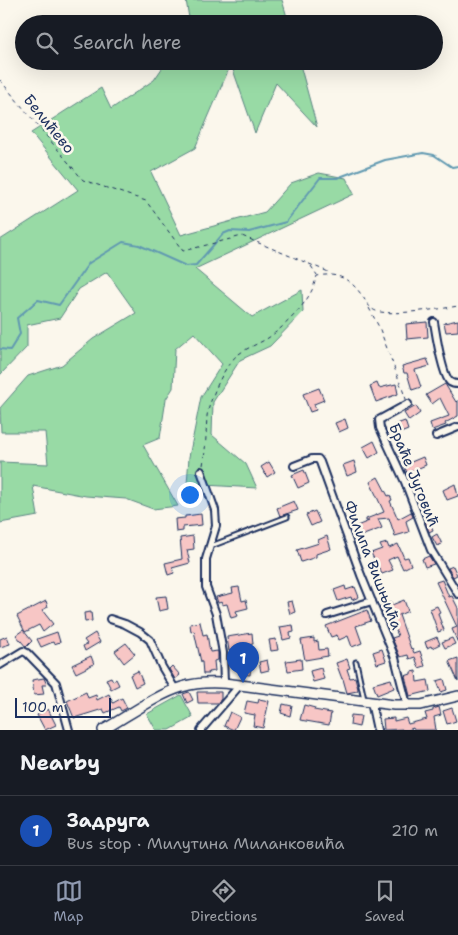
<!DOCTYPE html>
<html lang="en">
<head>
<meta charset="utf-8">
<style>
	:root { --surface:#171b24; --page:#20242c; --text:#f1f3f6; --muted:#9ea1a6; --line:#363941; --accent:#919bb2 }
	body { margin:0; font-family:"Shantell Sans",sans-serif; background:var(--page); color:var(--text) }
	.scale { position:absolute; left:15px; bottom:12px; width:96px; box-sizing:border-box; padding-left:5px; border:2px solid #1b2f5e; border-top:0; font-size:14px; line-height:18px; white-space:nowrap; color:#1b2f5e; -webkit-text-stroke:4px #fbf7ec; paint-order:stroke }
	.you { position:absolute; left:189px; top:494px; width:18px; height:18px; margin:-12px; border:4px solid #fff; border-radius:50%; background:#1a73e8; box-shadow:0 0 0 8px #1a73e833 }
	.badge { display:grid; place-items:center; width:32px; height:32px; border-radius:50%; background:var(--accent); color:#fff; font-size:16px; font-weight:700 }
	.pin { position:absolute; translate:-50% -41px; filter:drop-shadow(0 1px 2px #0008) }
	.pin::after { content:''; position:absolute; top:26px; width:18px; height:15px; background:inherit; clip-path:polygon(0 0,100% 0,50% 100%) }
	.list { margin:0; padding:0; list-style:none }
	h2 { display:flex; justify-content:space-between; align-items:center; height:65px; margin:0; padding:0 20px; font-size:21px }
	h2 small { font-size:16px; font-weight:400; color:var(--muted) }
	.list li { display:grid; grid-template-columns:32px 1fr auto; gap:15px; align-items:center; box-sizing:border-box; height:70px; padding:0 20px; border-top:1px solid var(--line) }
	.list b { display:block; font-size:19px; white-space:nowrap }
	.list p { margin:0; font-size:16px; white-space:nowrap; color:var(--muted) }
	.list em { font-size:16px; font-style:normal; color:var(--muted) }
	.icon { flex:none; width:28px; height:28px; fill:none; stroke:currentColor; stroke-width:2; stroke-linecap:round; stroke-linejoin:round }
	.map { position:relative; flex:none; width:458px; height:730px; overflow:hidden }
	.search { position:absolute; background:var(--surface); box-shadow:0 5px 20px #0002; left:15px; right:15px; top:15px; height:55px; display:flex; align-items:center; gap:12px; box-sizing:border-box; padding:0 18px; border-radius:28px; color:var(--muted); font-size:19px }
	.sheet { height:135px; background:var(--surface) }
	nav { display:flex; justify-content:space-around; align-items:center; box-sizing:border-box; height:70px; border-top:1px solid var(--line); background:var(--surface); font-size:14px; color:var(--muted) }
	nav a { display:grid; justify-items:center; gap:2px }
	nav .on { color:var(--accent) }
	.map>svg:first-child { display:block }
	.green { fill:#98daa5; stroke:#5a8482 }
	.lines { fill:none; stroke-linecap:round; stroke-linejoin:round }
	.stream { stroke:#6199b1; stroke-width:2 }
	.building { fill:#f7c6c5; stroke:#1b2f5e }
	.lane-casing { stroke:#1b2f5e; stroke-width:7 }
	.street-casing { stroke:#1b2f5e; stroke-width:10 }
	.secondary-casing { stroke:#1b2f5e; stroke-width:12 }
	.path { stroke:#1b2f5e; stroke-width:1; stroke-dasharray:4 4; stroke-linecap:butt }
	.lane { stroke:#fbf7ec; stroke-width:3 }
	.street { stroke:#fbf7ec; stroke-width:6 }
	.secondary { stroke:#fbf7ec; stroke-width:9 }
	.labels { text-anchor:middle; stroke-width:5; stroke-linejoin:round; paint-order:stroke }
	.street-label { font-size:15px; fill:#1b2f5e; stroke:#fbf7ec }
</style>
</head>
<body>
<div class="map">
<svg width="458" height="730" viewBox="0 0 458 730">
	<rect width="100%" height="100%" fill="#fbf7ec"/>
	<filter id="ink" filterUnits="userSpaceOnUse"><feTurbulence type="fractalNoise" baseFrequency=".02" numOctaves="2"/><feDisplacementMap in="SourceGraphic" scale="10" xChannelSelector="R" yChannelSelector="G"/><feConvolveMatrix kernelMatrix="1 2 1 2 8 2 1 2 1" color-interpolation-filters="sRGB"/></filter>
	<g filter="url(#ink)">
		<path class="green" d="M 186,0 L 282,0 L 289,24 L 190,24 Z
			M 167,61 L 299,61 L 317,127 L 276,83 L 255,133 L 231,64 L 195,148 L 151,172 L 181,235 L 265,212 L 291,183 L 319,173 L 346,178 L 354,194 L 195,269 L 252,317 L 302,290 L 303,312 L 270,346 L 240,360 L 213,402 L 212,435 L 246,464 L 257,488 L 187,484 L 189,457 L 201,397 L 222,364 L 194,333 L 175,349 L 173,388 L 166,399 L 160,438 L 143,445 L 178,506 L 153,509 L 126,499 L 86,496 L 33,486 L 38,516 L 0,523 L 0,462 L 48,464 L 45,432 L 1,432 L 0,408 L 28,376 L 62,365 L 93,339 L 136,313 L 107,272 L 79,289 L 60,318 L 27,325 L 27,347 L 0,375 L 0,240 L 78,190 L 31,133 L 101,88 L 111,109 L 154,80 Z
			M 181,695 L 193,717 L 170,730 L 156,730 L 147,714 Z"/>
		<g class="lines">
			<path class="stream" d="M 0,349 L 10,350 L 20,334 L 17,318 L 38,300 L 59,305 L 89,263 L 123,242 L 139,245 L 186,266 L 196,265 L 223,234 L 230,231 L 249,232 L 286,222 L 320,178 L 337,178 L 385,160 L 423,153 L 434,155 L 452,167 L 458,166"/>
		</g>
		<path class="building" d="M 458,320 L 458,331 L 446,332 L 444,323 Z
			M 427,322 L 428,337 L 407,339 L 406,324 Z
			M 427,359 L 430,366 L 415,370 L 421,387 L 412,390 L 407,373 L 404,373 L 402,366 Z
			M 377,383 L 379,388 L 396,384 L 398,394 L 376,402 L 370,386 Z
			M 445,384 L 456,402 L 458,400 L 458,416 L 445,423 L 446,425 L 432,430 L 430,423 L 449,416 L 440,398 L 432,404 L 426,395 Z
			M 319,388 L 324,400 L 314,404 L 316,410 L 310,412 L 303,394 Z
			M 416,406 L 420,413 L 409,421 L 404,413 Z
			M 345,419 L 348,428 L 339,432 L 335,423 Z
			M 405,421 L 408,430 L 398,434 L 394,425 Z
			M 374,441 L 379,452 L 369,458 L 363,447 Z
			M 423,457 L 426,465 L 407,473 L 404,465 Z
			M 354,461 L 357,472 L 347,476 L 343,465 Z
			M 269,462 L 275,472 L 267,477 L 261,467 Z
			M 304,470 L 309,483 L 298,488 L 292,475 Z
			M 378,477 L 388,496 L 390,495 L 392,500 L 390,501 L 398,519 L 411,512 L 413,517 L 406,521 L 409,532 L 395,536 L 389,518 L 378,519 L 382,528 L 356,538 L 352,528 L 369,521 L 366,521 L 366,519 L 384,512 L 370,482 Z
			M 455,484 L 458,496 L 447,500 L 443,490 Z
			M 294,501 L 298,510 L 280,516 L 277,508 Z
			M 315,511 L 320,522 L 311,526 L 306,515 Z
			M 201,514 L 202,525 L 183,527 L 183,531 L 176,532 L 175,519 L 185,518 L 185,516 Z
			M 431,519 L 433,524 L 431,525 L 433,530 L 429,532 L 425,522 Z
			M 437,534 L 442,544 L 437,546 L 432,537 Z
			M 193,536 L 194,549 L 187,550 L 190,563 L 172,568 L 174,573 L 168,575 L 165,563 L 182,559 L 180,538 Z
			M 327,536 L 331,549 L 316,554 L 316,557 L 301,562 L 297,550 L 319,543 L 318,540 Z
			M 387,543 L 389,548 L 398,544 L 404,558 L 408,557 L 411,565 L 403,569 L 397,556 L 388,560 L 393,570 L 382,574 L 371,553 L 382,549 L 380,545 Z
			M 429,556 L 434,564 L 425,567 L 422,559 Z
			M 453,566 L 457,575 L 453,577 L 448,568 Z
			M 442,580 L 449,597 L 452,596 L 458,608 L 458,643 L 452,629 L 457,627 L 436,582 Z
			M 345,586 L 346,590 L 355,587 L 359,597 L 352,600 L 351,597 L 338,601 L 334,590 Z
			M 239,587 L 242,601 L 246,600 L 248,608 L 236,611 L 238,616 L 231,618 L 227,604 L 222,605 L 222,602 L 218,603 L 216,597 L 233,593 L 232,588 Z
			M 166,596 L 168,609 L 159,611 L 156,597 Z
			M 404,600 L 408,611 L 399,615 L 411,649 L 412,648 L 414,653 L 420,651 L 425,666 L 419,668 L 415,657 L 409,659 L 408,655 L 400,657 L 392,638 L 398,636 L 390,615 L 385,618 L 380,606 L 391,602 L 392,605 Z
			M 46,601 L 48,607 L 42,610 L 53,624 L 43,632 L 39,625 L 25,632 L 17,616 Z
			M 292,601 L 295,612 L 290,614 L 287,602 Z
			M 437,606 L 440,612 L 438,613 L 439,617 L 444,630 L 438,632 L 430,609 Z
			M 367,610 L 371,621 L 356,626 L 362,643 L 352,647 L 348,636 L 339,640 L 337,635 L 331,637 L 326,626 Z
			M 91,612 L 92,621 L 85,622 L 84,613 Z
			M 200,622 L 203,635 L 207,634 L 210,652 L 218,651 L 218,660 L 214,661 L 215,671 L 208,672 L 209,674 L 203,674 L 202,662 L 201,662 L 194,631 L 191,632 L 190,624 Z
			M 293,625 L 294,632 L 290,633 L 291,638 L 283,640 L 280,627 Z
			M 23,630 L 32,641 L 26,647 L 16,635 Z
			M 57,632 L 60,642 L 54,644 L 53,642 L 41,647 L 37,639 Z
			M 95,633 L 100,642 L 85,651 L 83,646 L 87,644 L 84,640 Z
			M 252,633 L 253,644 L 237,648 L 237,650 L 229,651 L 227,637 Z
			M 7,636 L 10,644 L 0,647 L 0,639 Z
			M 437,637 L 440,644 L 432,648 L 431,646 L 427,648 L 425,642 Z
			M 314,638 L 314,642 L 318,641 L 319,650 L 327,649 L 328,656 L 305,660 L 301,640 Z
			M 452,638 L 455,644 L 445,648 L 442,642 Z
			M 276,639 L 278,650 L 271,651 L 269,640 Z
			M 126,643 L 135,654 L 124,663 L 115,651 Z
			M 382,649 L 386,661 L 377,664 L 373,652 Z
			M 91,656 L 94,664 L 76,673 L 72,665 Z
			M 458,658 L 458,681 L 449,661 Z
			M 301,659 L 302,669 L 288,671 L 286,661 Z
			M 347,659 L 350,668 L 347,669 L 350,678 L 355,677 L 358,689 L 357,691 L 347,693 L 343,679 L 342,679 L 336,663 Z
			M 267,660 L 269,670 L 261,672 L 259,662 Z
			M 241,663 L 251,664 L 250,675 L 239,674 Z
			M 172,666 L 180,675 L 175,679 L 169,669 Z
			M 321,668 L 324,679 L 313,682 L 310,671 Z
			M 138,671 L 143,683 L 135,687 L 130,675 Z
			M 416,671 L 417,682 L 428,680 L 430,691 L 410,696 L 405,676 L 411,674 L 411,672 Z
			M 111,677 L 113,681 L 116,679 L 119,685 L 111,689 L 106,679 Z
			M 44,678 L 47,685 L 42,685 L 44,694 L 34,695 L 32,680 Z
			M 391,679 L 394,688 L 377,695 L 373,684 Z
			M 444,679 L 447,690 L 441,692 L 437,681 Z
			M 86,692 L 88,698 L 96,695 L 97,700 L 109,694 L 113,703 L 122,698 L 127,708 L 121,711 L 119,707 L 105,713 L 103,709 L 74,718 L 67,701 Z
			M 189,692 L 193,700 L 187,703 L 183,694 Z
			M 197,692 L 221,692 L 221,699 L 218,703 L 198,703 Z
			M 259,699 L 269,701 L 263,728 L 253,726 L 255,715 L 244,713 L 247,701 L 258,703 Z
			M 283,704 L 292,706 L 290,716 L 281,713 Z
			M 304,705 L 315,708 L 314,710 L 331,713 L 329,725 L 300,720 Z
			M 439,707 L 441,715 L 434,717 L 436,730 L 414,730 L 413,728 L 408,730 L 402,730 L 402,729 L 384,730 L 383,719 L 394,718 L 394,721 L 406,718 L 408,724 L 427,719 L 425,713 L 433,711 L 433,709 Z
			M 452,708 L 456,721 L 447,724 L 443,711 Z
			M 48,709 L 56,725 L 45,730 L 37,715 Z
			M 230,712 L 240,717 L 234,730 L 224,726 Z
			M 351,715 L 361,716 L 359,727 L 350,725 Z"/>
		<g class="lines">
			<g class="lane-casing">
				<path id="lane" d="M 211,546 L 287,517
					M 356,662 L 364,699"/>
			</g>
			<g class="street-casing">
				<path id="street" d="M 434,322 C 436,334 442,375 450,382 C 453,384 455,384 458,384
					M 408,404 L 379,420 L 380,428 L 405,482 L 431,550 L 458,594
					M 436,436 L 458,427
					M 294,466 L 312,459 L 318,459 L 320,462 L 361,575 L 395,658 L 407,705
					M 201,471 L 215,510 L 216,526 L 206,559 L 206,587 L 216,614 L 223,653 L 224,683
					M 327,615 L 372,601
					M 110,619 L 125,624 L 140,632 L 150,640 L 162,667 L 175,689
					M 0,665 L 23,651 L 27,653 L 56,683 L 69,730
					M 371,702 L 377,730
					M 201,730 L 240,685"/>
			</g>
			<g class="secondary-casing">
				<path id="secondary" d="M 103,730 C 126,717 158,694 182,687 C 201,681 221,682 240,685 L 394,705 L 421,705 L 458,696"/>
			</g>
			<path class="path" d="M 0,80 L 83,180 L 146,201 L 183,251 L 242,236 L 331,273
				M 311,266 L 317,275
				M 369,308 L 379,327 L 406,399
				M 203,465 C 206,449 206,432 207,416 C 209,402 221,374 230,363 C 239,350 255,346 268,338 C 283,328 304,307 312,290 C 314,286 315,281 317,276 C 338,272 351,279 363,297 C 367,303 370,309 376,311 C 391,316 441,309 458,306"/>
			<use href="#lane" class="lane"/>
			<use href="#street" class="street"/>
			<use href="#secondary" class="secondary"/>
		</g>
	</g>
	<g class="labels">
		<g class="street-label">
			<text transform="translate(49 124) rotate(51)" y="5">Белићево</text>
			<text transform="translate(414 475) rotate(68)" y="5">Браће Југовић</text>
			<text transform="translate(373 565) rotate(69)" y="5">Филипа Вишњића</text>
		</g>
	</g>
</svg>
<div class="scale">100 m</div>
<div class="you"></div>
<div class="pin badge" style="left:243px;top:683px;background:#1a4fb4">1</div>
<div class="search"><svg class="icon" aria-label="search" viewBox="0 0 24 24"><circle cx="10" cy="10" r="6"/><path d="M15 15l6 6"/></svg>Search here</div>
</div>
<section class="sheet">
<h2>Nearby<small></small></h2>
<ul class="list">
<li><span class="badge" style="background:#1a4fb4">1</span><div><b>Задруга</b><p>Bus stop · Милутина Миланковића</p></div><em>210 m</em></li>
</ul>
</section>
<nav>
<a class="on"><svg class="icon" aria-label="map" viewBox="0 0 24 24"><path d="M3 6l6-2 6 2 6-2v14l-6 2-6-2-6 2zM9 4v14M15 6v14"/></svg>Map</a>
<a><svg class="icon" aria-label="directions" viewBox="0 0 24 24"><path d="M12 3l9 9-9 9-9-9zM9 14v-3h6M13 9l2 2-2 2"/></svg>Directions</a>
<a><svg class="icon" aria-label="saved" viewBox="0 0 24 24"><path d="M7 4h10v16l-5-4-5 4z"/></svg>Saved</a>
</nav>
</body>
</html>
